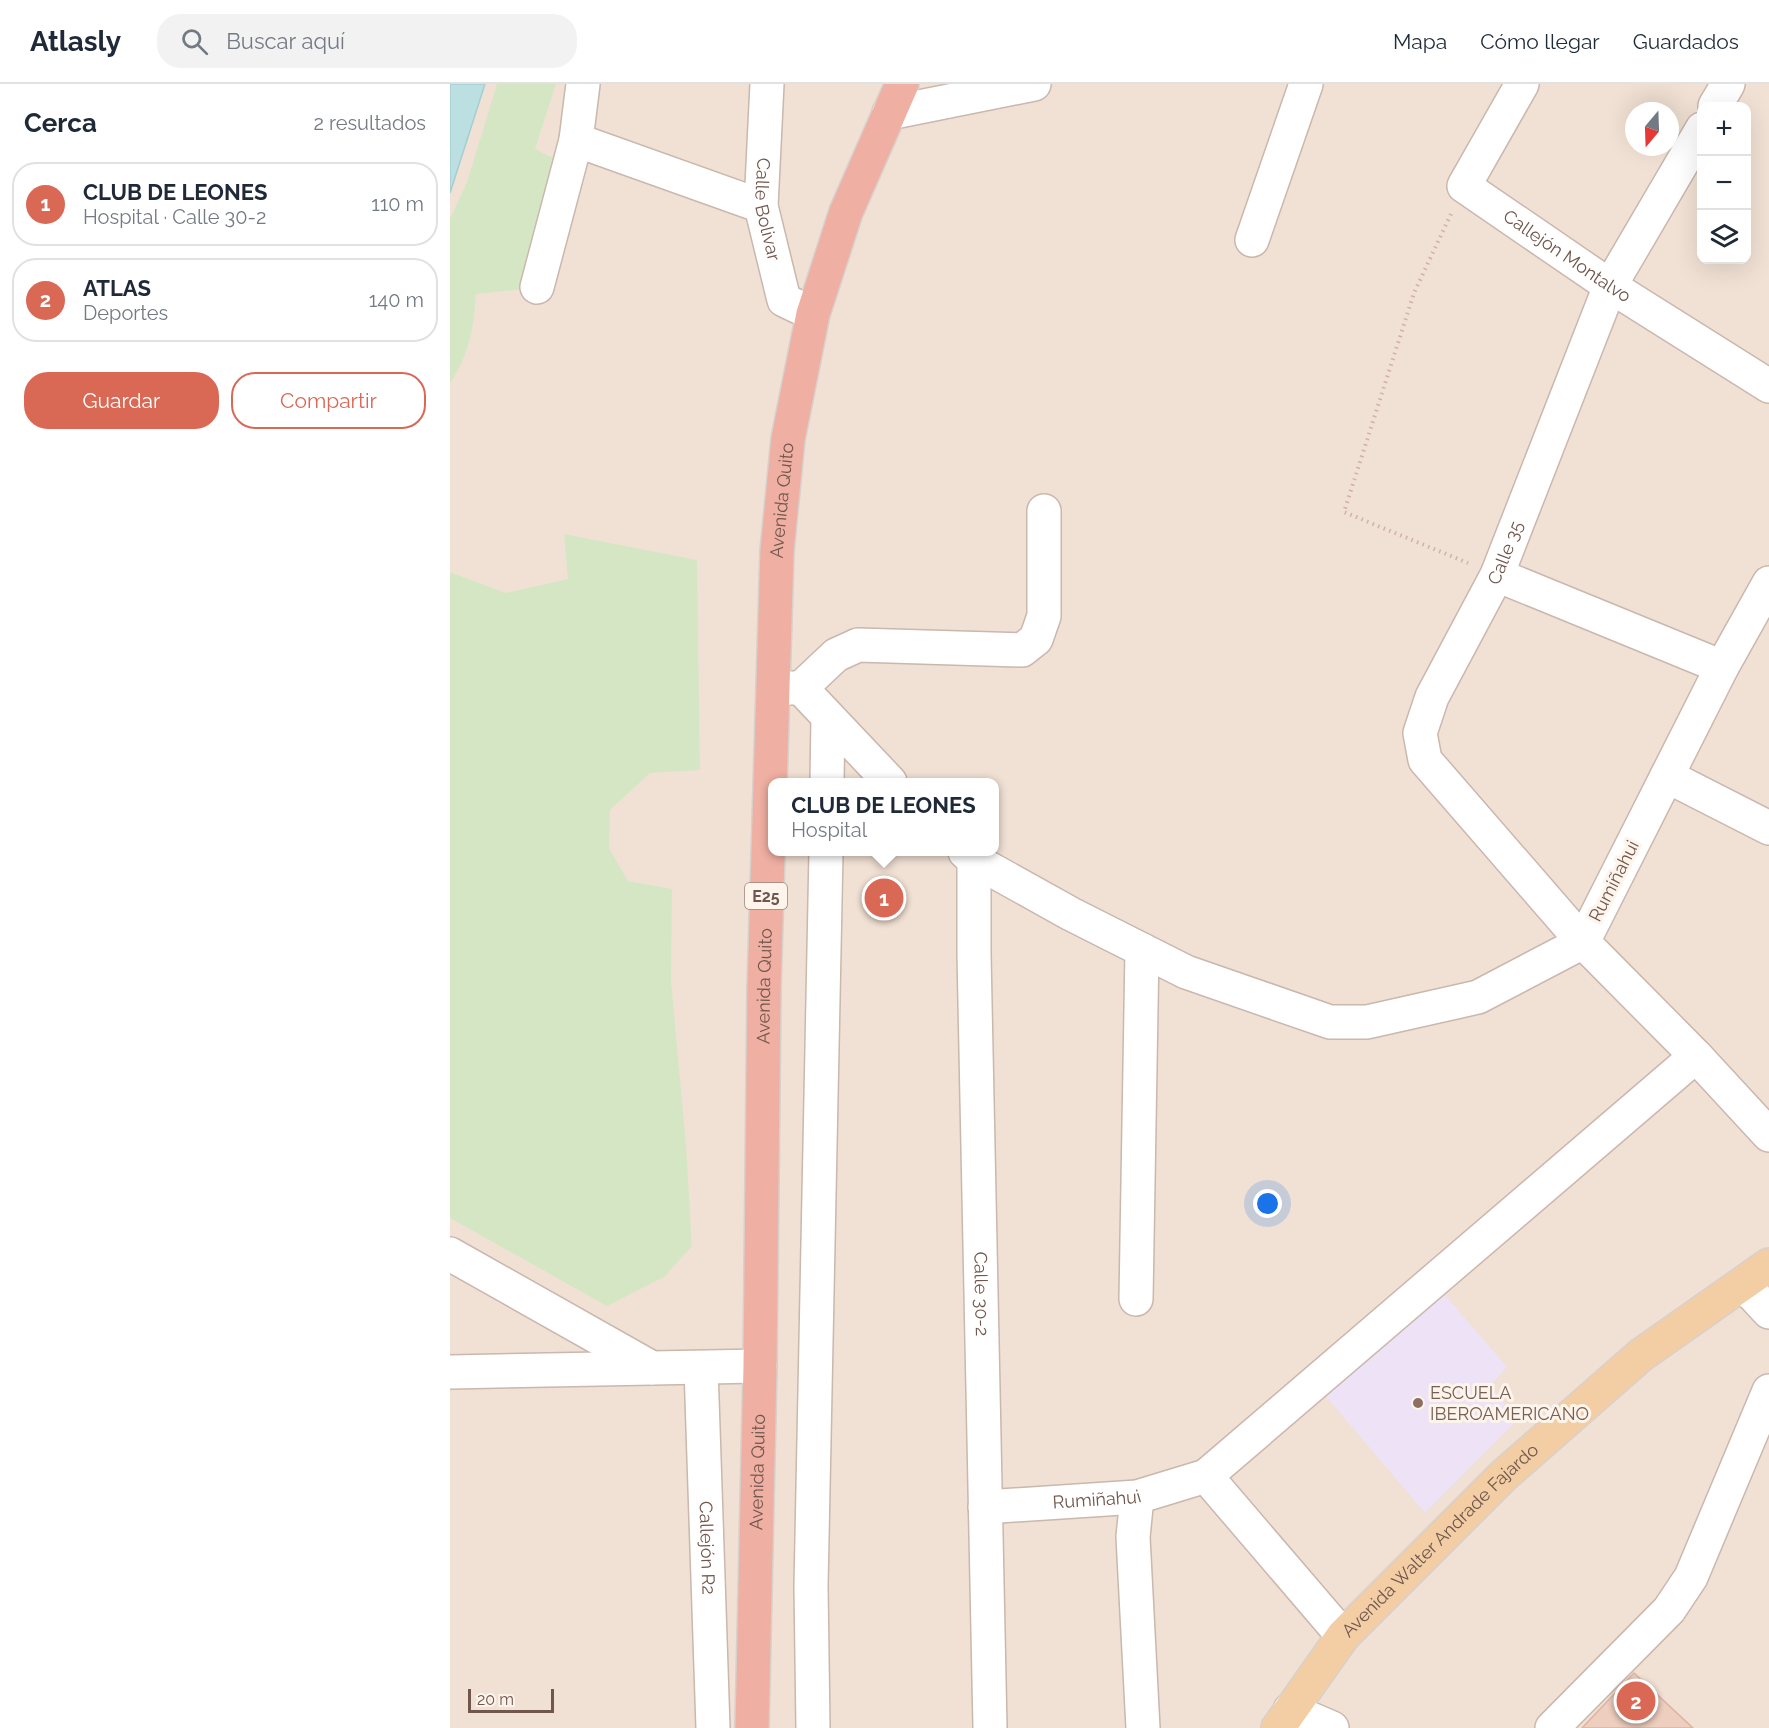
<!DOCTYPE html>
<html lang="es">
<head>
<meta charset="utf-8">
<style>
	:root { --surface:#fff; --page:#f2f2f3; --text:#1f2937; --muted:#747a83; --line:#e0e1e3; --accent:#d96855 }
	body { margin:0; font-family:Raleway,sans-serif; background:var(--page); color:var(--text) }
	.controls { position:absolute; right:18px; top:18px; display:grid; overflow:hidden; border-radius:12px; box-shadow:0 6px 24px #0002 }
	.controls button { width:54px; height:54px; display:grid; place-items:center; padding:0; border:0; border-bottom:2px solid var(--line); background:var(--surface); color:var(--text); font:30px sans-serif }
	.compass { position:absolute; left:1175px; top:18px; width:54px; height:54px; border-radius:50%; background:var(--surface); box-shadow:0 6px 24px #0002; rotate:199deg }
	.scale { position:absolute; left:18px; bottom:15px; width:86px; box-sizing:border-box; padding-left:6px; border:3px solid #70564d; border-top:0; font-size:16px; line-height:21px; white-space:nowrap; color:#70564d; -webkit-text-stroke:4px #fdf4eb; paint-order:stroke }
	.you { position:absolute; left:818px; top:1120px; width:21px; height:21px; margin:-15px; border:4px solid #fff; border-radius:50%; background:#1a73e8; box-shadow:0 0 0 9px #1a73e833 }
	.badge { display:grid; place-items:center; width:39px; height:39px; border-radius:50%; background:var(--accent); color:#fff; font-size:20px; font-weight:700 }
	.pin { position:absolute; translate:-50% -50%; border:3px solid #fff; box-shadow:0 2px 6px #0006 }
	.popup { position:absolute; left:318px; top:694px; width:231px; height:78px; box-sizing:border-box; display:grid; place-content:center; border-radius:12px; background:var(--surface); filter:drop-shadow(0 2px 4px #0005); font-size:20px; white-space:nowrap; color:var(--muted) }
	.popup b { font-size:22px; color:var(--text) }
	.popup::after { content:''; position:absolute; left:50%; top:100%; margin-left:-12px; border:12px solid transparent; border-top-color:var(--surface) }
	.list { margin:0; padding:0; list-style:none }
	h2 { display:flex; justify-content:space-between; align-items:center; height:78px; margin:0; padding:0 24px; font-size:26px }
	h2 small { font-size:20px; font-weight:400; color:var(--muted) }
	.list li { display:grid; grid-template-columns:39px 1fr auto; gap:18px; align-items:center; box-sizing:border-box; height:84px; margin:0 12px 12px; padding:0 12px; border:2px solid var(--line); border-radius:24px }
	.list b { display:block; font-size:22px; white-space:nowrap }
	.list p { margin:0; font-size:20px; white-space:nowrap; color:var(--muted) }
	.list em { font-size:20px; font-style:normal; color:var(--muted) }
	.actions { display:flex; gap:12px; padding:18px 24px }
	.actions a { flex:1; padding:14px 0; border:2px solid var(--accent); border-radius:24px; text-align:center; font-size:21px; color:var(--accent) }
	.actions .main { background:var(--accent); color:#fff }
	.icon { flex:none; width:33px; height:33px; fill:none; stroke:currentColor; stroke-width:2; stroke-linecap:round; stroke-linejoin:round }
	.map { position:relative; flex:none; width:1319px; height:1644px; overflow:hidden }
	header { display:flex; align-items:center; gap:36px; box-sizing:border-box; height:84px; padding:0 30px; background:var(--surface); border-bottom:2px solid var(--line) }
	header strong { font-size:28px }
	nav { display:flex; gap:33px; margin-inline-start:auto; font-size:21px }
	.search { width:420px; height:54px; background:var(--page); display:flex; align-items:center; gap:15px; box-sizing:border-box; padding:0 21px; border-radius:24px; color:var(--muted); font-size:22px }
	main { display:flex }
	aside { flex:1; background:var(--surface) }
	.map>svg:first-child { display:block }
	.residential { fill:#f1e1d4; fill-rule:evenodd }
	.education { fill:#ede2f6 }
	.green { fill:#d5e6c5 }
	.water { fill:#bcdfe2; stroke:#a3cfd2; stroke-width:1.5 }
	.building { fill:#edcebf; stroke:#deb3a1; stroke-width:1.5 }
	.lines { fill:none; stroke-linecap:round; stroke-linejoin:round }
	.minor-casing { stroke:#cab7ad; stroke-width:36 }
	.major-casing { stroke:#d7d0cd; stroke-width:36 }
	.highway-casing { stroke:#d7d0cd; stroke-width:36 }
	.path { stroke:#d1b1a3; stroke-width:4; stroke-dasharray:1.5 4.5; stroke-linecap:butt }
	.minor { stroke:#fff; stroke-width:33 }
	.major { stroke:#f3cea4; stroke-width:33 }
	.highway { stroke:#efafa2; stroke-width:33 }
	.education-dot { fill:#8d6e63; stroke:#fdf4eb; stroke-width:2 }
	.labels { text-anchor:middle; stroke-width:6; stroke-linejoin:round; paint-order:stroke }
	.shield { fill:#fdf4eb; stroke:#9a857c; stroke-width:1.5 }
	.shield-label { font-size:16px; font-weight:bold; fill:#70564d }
	.street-label { font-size:18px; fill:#70564d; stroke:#fdf4eb }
	.education-label { font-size:18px; fill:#785e54; stroke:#fdf4eb; text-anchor:start }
</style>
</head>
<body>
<header>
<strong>Atlasly</strong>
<div class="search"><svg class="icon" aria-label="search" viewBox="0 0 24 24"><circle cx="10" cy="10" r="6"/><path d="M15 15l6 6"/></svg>Buscar aquí</div>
<nav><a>Mapa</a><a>Cómo llegar</a><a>Guardados</a></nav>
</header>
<main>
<aside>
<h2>Cerca<small>2 resultados</small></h2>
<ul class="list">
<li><span class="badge">1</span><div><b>CLUB DE LEONES</b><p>Hospital · Calle 30-2</p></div><em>110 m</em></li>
<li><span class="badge">2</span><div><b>ATLAS</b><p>Deportes</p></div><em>140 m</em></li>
</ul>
<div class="actions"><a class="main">Guardar</a><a>Compartir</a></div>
</aside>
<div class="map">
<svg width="1319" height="1644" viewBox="0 0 1319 1644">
	<rect width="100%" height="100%" fill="#faf0e5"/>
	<path class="residential" d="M 0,0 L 1319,0 L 1319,1644 L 0,1644 ZM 1252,22 L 1296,22 L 1296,176 L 1252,176 ZM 1184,27 L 1220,27 L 1220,63 L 1184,63 ZM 323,698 L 545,698 L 545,768 L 323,768 Z"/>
	<path class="education" d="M 988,1203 L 1057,1283 L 1040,1302 L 1067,1336 L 975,1429 L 868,1303 Z"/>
	<path class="green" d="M 47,0 L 106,0 L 85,65 L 117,81 L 74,205 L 26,210 C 24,243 19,272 0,299 L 0,135 L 17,98 Z
		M 114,450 L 247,476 L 250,686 L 200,689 L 160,726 L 159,764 L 178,797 L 222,805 L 221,897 L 236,1061 L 242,1162 L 214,1193 L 157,1222 L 0,1134 L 0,488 L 56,509 L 118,495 Z"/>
	<path class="water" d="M 0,0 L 35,0 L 0,109 Z"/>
	<path class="building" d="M 1184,1589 L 1243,1644 L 1132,1644 Z"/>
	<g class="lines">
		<g class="minor-casing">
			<g id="minor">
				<path id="s1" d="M 317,0 L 311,122 L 334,216 L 363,230"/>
				<path id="s2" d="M 1072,0 L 1014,102 L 1160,202 L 1319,302"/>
				<path d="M 1265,22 L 1278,0"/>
				<path d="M 439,29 L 584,0"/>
				<path d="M 126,56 L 133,0"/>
				<path d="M 802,156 L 856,0"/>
				<path d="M 87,203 L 126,56 L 311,122"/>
				<path d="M 1047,491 L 1272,583"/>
				<path d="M 1319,499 L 1272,583 L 1133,858 L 1246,972 L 1319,1051"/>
				<path d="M 330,604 L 351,604 L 440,698"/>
				<path d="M 351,604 L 386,571 L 408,561 L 572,566 L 586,555 L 594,532 L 594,427"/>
				<path d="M 1217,692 L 1319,744"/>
				<path d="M 377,698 L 378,633"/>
				<path id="s3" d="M 515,768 L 524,776 L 621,830 L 736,888 L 880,938 L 917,938 L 1028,913 L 1133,858 L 975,676 L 970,649 L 982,613 L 1047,491 L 1160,202 L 1252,45"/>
				<path id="s4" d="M 524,776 L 524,870 L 540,1644"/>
				<path d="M 0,1170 L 202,1284 L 310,1282"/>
				<path d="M 1293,1200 L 1319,1228"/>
				<path d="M 686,1215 L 692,866"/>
				<path id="s5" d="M 251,1284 L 263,1644"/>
				<path d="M 0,1288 L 202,1284"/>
				<path d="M 687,1413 L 683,1453 L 693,1644"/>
				<path id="s6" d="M 535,1423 L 687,1413 L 756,1392"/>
				<path d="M 893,1552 L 756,1392 L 1246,972"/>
				<path d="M 840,1626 L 882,1644"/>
				<path d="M 363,1644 L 361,1502 L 376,768"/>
				<path d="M 1102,1644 L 1219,1526 L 1241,1493 L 1319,1307"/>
			</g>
		</g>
		<g class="major-casing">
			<g id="major">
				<path id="s7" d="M 828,1644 L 893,1552 L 1053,1392 L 1191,1271 L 1319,1181"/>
			</g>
		</g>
		<g class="highway-casing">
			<g id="highway">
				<path id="s8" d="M 302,1644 L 310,1282 L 314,905 L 327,467 L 338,355 L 363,230 L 396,128 L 452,0"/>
			</g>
		</g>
		<path class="path" d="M 1001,130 L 964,209 L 894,428 L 1018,479"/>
		<use href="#minor" class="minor"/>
		<use href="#major" class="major"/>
		<use href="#highway" class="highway"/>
	</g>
	<circle class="education-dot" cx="968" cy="1319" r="6"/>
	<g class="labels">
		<rect class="shield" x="295" y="799" width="42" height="26" rx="4.5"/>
		<g class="shield-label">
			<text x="316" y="818">E25</text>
		</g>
		<g class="street-label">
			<text dy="6" stroke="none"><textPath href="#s1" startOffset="126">Calle Bolivar</textPath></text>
			<text dy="6" stroke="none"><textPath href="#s2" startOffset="242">Callejón Montalvo</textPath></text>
			<text dy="6" stroke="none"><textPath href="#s8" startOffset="1228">Avenida Quito</textPath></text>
			<text dy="6" stroke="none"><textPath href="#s3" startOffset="1142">Calle 35</textPath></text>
			<text transform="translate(1164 797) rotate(-63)" y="6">Rumiñahui</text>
			<text dy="6" stroke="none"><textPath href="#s8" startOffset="742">Avenida Quito</textPath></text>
			<text dy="6" stroke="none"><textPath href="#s4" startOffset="434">Calle 30-2</textPath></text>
			<text dy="6" stroke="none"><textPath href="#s8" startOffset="256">Avenida Quito</textPath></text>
			<text dy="6" stroke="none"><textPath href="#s6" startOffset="112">Rumiñahui</textPath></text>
			<text dy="6" stroke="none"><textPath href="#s7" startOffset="249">Avenida Walter Andrade Fajardo</textPath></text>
			<text dy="6" stroke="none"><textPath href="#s5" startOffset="180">Callejón R2</textPath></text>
		</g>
		<g class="education-label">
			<text x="980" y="1315">ESCUELA<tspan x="980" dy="21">IBEROAMERICANO</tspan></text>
		</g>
	</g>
</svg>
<div class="controls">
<button>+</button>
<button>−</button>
<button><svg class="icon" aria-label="layers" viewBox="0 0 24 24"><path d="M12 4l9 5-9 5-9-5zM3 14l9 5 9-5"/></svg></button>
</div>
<svg class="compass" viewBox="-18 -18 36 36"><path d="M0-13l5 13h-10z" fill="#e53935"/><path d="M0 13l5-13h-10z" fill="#747a83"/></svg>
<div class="scale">20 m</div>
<div class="you"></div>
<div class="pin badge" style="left:434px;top:814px">1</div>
<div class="popup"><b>CLUB DE LEONES</b>Hospital</div>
<div class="pin badge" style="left:1186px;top:1617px">2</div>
</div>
</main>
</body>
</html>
